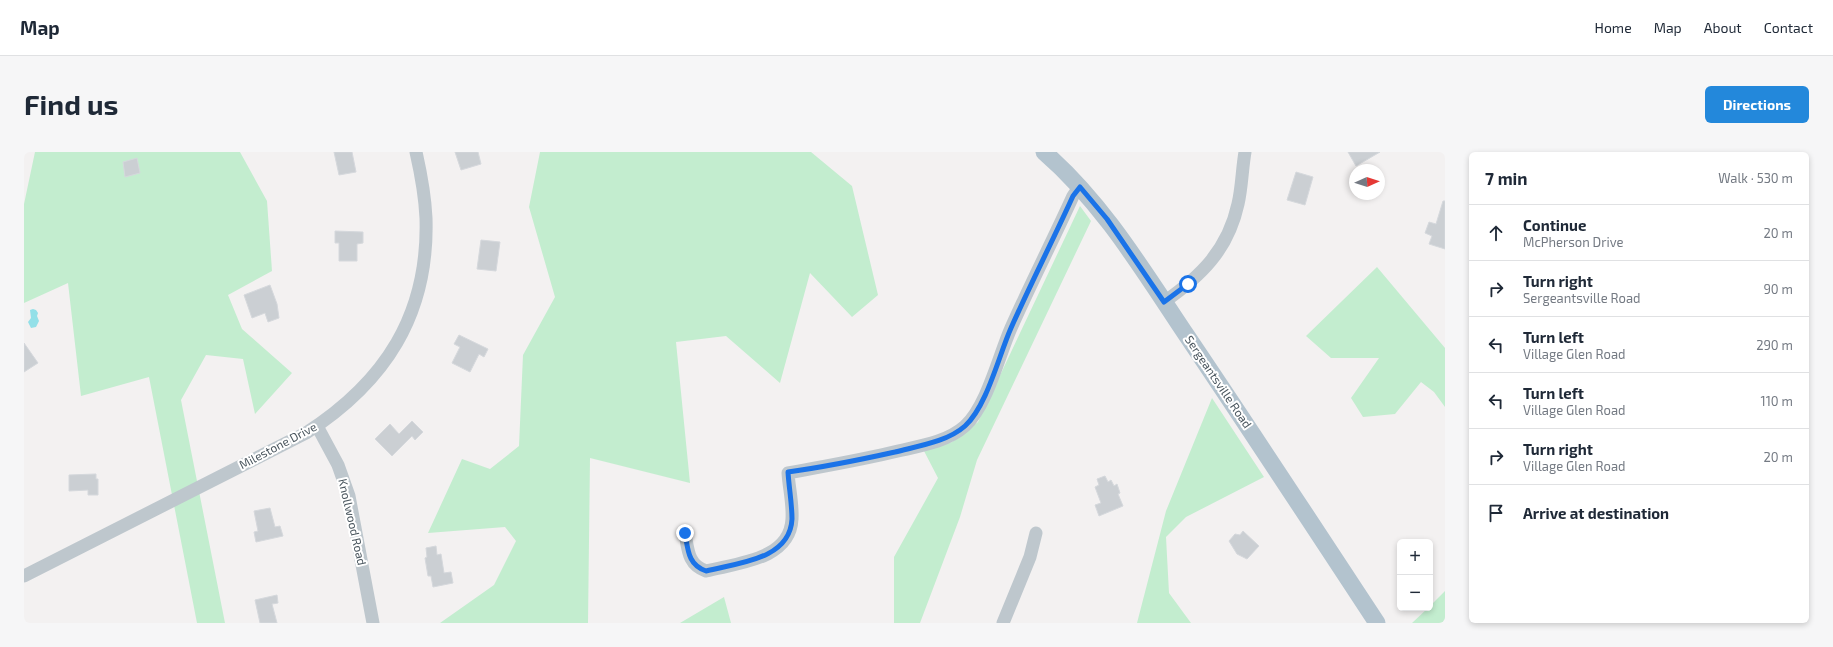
<!DOCTYPE html>
<html lang="en">
<head>
<meta charset="utf-8">
<style>
	:root { --surface:#fff; --page:#f6f6f7; --text:#1f2937; --muted:#747a83; --line:#e0e1e3; --accent:#2388db }
	body { margin:0; font-family:"Exo 2",sans-serif; background:var(--page); color:var(--text) }
	.controls { position:absolute; right:12px; bottom:12px; display:grid; overflow:hidden; border-radius:6px; box-shadow:0 2px 6px #0003 }
	.controls button { width:36px; height:36px; display:grid; place-items:center; padding:0; border:0; border-bottom:1px solid var(--line); background:var(--surface); color:var(--text); font:20px sans-serif }
	.compass { position:absolute; left:1325px; top:12px; width:36px; height:36px; border-radius:50%; background:var(--surface); box-shadow:0 2px 6px #0003; rotate:87deg }
	.stop { position:absolute; width:12px; height:12px; margin:-9px; border:3px solid #1a73e8; border-radius:50%; background:#fff }
	.stop.end { background:#1a73e8; border-color:#fff; box-shadow:0 1px 4px #0008 }
	.list { margin:0; padding:0; list-style:none }
	h2 { display:flex; justify-content:space-between; align-items:center; height:52px; margin:0; padding:0 16px; font-size:17px }
	h2 small { font-size:13px; font-weight:400; color:var(--muted) }
	.list li { display:grid; grid-template-columns:26px 1fr auto; gap:12px; align-items:center; box-sizing:border-box; height:56px; padding:0 16px; border-top:1px solid var(--line) }
	.list b { display:block; font-size:15px; white-space:nowrap }
	.list p { margin:0; font-size:13px; white-space:nowrap; color:var(--muted) }
	.list em { font-size:13px; font-style:normal; color:var(--muted) }
	.icon { flex:none; width:22px; height:22px; fill:none; stroke:currentColor; stroke-width:2; stroke-linecap:round; stroke-linejoin:round }
	.map { position:relative; flex:none; width:1421px; height:471px; overflow:hidden; border-radius:6px }
	header { display:flex; align-items:center; gap:24px; box-sizing:border-box; height:56px; padding:0 20px; background:var(--surface); border-bottom:1px solid var(--line) }
	header strong { font-size:19px }
	nav { display:flex; gap:22px; margin-inline-start:auto; font-size:14px }
	.intro { display:flex; align-items:center; justify-content:space-between; box-sizing:border-box; height:96px; padding:0 24px }
	h1 { margin:0; font-size:28px }
	.button { padding:10px 18px; border-radius:6px; background:var(--accent); color:#fff; font-size:14px; font-weight:700 }
	main { display:flex; gap:24px; padding:0 24px }
	aside { flex:1; background:var(--surface); border-radius:6px; box-shadow:0 2px 6px #0003 }
	.map>svg:first-child { display:block }
	.green { fill:#c3edcf }
	.water { fill:#93e0e8 }
	.building { fill:#cbcfd3; stroke:#d5d8dc }
	.lines { fill:none; stroke-linecap:round; stroke-linejoin:round }
	.minor { stroke:#bec7cd; stroke-width:13 }
	.major { stroke:#b3c3ce; stroke-width:17 }
	.route { stroke:#1a73e8; stroke-width:5 }
	.labels { text-anchor:middle; stroke-width:4; stroke-linejoin:round; paint-order:stroke }
	.street-label { font-size:12px; fill:#4a565e; stroke:#fff }
</style>
</head>
<body>
<header>
<strong>Map</strong>
<nav><a>Home</a><a>Map</a><a>About</a><a>Contact</a></nav>
</header>
<div class="intro"><h1>Find us</h1><a class="button">Directions</a></div>
<main>
<div class="map">
<svg width="1421" height="471" viewBox="0 0 1421 471">
	<rect width="100%" height="100%" fill="#f3f1f1"/>
	<path class="green" d="M 11,0 L 216,0 L 243,49 L 248,119 L 204,143 L 218,177 L 268,221 L 231,262 L 219,207 L 182,203 L 157,248 L 201,471 L 173,471 L 125,225 L 57,244 L 44,131 L 0,151 L 0,52 Z
		M 516,0 L 787,0 L 828,34 L 854,143 L 828,165 L 786,121 L 756,231 L 702,184 L 652,190 L 666,331 L 566,306 L 564,471 L 416,471 L 470,433 L 492,389 L 481,375 L 404,381 L 438,307 L 466,317 L 495,294 L 499,203 L 531,145 L 505,55 Z
		M 1056,54 L 1067,69 L 953,308 L 936,365 L 896,471 L 870,471 L 870,405 L 914,326 L 900,299 L 928,290 L 954,270 Z
		M 1353,115 L 1421,196 L 1421,255 L 1410,240 L 1397,230 L 1371,262 L 1339,265 L 1327,246 L 1355,206 L 1307,206 L 1282,184 Z
		M 1188,246 L 1240,325 L 1162,365 L 1142,385 L 1145,441 L 1167,471 L 1113,471 L 1142,359 Z
		M 1421,439 L 1421,471 L 1388,471 L 1404,456 L 1406,456 L 1406,454 Z
		M 700,445 L 707,471 L 656,471 Z"/>
	<path class="water" d="M 9,157 L 12,158 L 14,161 L 13,164 L 15,169 L 12,175 L 7,176 L 4,170 L 7,166 L 6,158 Z"/>
	<path class="building" d="M 310,0 L 328,0 L 332,20 L 315,23 Z
		M 431,0 L 454,0 L 457,12 L 437,18 Z
		M 1324,0 L 1356,0 L 1332,14 Z
		M 113,6 L 116,21 L 101,25 L 99,10 Z
		M 1272,20 L 1289,25 L 1281,53 L 1263,48 Z
		M 1419,49 L 1421,49 L 1421,97 L 1405,92 L 1408,84 L 1401,81 L 1405,70 L 1412,72 Z
		M 311,79 L 339,80 L 339,91 L 333,92 L 333,109 L 315,109 L 315,91 L 311,91 Z
		M 457,88 L 476,90 L 472,119 L 453,117 Z
		M 246,133 L 253,152 L 255,166 L 244,170 L 241,161 L 228,166 L 220,143 Z
		M 435,183 L 464,197 L 460,205 L 455,202 L 446,220 L 428,211 L 436,195 L 430,192 Z
		M 0,191 L 14,211 L 0,220 Z
		M 388,269 L 399,280 L 391,288 L 388,284 L 368,304 L 351,287 L 366,272 L 375,282 Z
		M 72,322 L 72,327 L 74,327 L 74,343 L 64,343 L 64,338 L 45,339 L 45,323 Z
		M 1081,324 L 1084,330 L 1087,328 L 1090,334 L 1093,332 L 1096,341 L 1094,342 L 1099,354 L 1075,364 L 1071,353 L 1077,351 L 1071,335 L 1075,333 L 1073,327 Z
		M 246,356 L 251,375 L 256,374 L 259,384 L 232,390 L 230,380 L 234,379 L 230,359 Z
		M 1219,379 L 1235,394 L 1223,407 L 1213,402 L 1205,389 L 1211,382 L 1216,383 Z
		M 412,394 L 413,403 L 417,402 L 420,421 L 427,420 L 429,431 L 409,435 L 407,424 L 404,424 L 401,406 L 403,405 L 402,396 Z
		M 253,443 L 254,451 L 248,452 L 253,471 L 236,471 L 231,448 Z"/>
	<g class="lines">
		<path class="minor" d="M 1140,150 C 1177,124 1204,98 1214,52 C 1218,35 1218,17 1221,0
			M 293,274 L 314,313 L 325,344 L 349,471
			M 661,381 C 664,398 664,413 682,419 C 713,411 766,408 768,367 C 769,352 765,336 764,321 C 801,314 837,308 874,299 C 896,294 923,290 941,274 C 963,254 975,203 987,176 C 1007,131 1029,88 1049,44 L 1055,35
			M 0,424 L 282,281 C 361,230 405,163 402,66 C 401,44 397,22 392,0
			M 979,471 L 1006,405 L 1012,381"/>
		<path class="major" d="M 1020,0 C 1079,51 1120,120 1163,184 C 1227,279 1290,375 1353,471"/>
	</g>
	<g class="lines">
		<path class="route" d="M 661,381 C 664,398 664,413 682,419 C 713,411 766,408 768,367 C 768,352 765,336 764,320 C 800,315 835,308 871,300 C 894,294 923,290 941,274 C 963,254 975,203 987,176 C 1007,131 1029,88 1049,44 L 1056,35 L 1083,67 L 1140,150 L 1164,132"/>
	</g>
	<g class="labels">
		<g class="street-label">
			<text transform="translate(1194 230) rotate(56)" y="4">Sergeantsville Road</text>
			<text transform="translate(254 294) rotate(-28)" y="4">Milestone Drive</text>
			<text transform="translate(328 370) rotate(77)" y="4">Knollwood Road</text>
		</g>
	</g>
</svg>
<div class="controls">
<button>+</button>
<button>−</button>
</div>
<svg class="compass" viewBox="-18 -18 36 36"><path d="M0-13l5 13h-10z" fill="#e53935"/><path d="M0 13l5-13h-10z" fill="#747a83"/></svg>
<div class="stop" style="left:1164px;top:132px"></div>
<div class="stop end" style="left:661px;top:381px"></div>
</div>
<aside>
<h2>7 min<small>Walk · 530 m</small></h2>
<ul class="list">
<li><svg class="icon" aria-label="ahead" viewBox="0 0 24 24"><path d="M12 20V5M6 11l6-6 6 6"/></svg><div><b>Continue</b><p>McPherson Drive</p></div><em>20 m</em></li>
<li><svg class="icon" aria-label="right" viewBox="0 0 24 24"><path d="M7 20v-9h11M14 6l5 5-5 5"/></svg><div><b>Turn right</b><p>Sergeantsville Road</p></div><em>90 m</em></li>
<li><svg class="icon" aria-label="left" viewBox="0 0 24 24"><path d="M17 20v-9H6M10 6l-5 5 5 5"/></svg><div><b>Turn left</b><p>Village Glen Road</p></div><em>290 m</em></li>
<li><svg class="icon" aria-label="left" viewBox="0 0 24 24"><path d="M17 20v-9H6M10 6l-5 5 5 5"/></svg><div><b>Turn left</b><p>Village Glen Road</p></div><em>110 m</em></li>
<li><svg class="icon" aria-label="right" viewBox="0 0 24 24"><path d="M7 20v-9h11M14 6l5 5-5 5"/></svg><div><b>Turn right</b><p>Village Glen Road</p></div><em>20 m</em></li>
<li><svg class="icon" aria-label="arrive" viewBox="0 0 24 24"><path d="M6 21V4h12l-3 4 3 4H6"/></svg><div><b>Arrive at destination</b></div></li>
</ul>
</aside>
</main>
</body>
</html>
